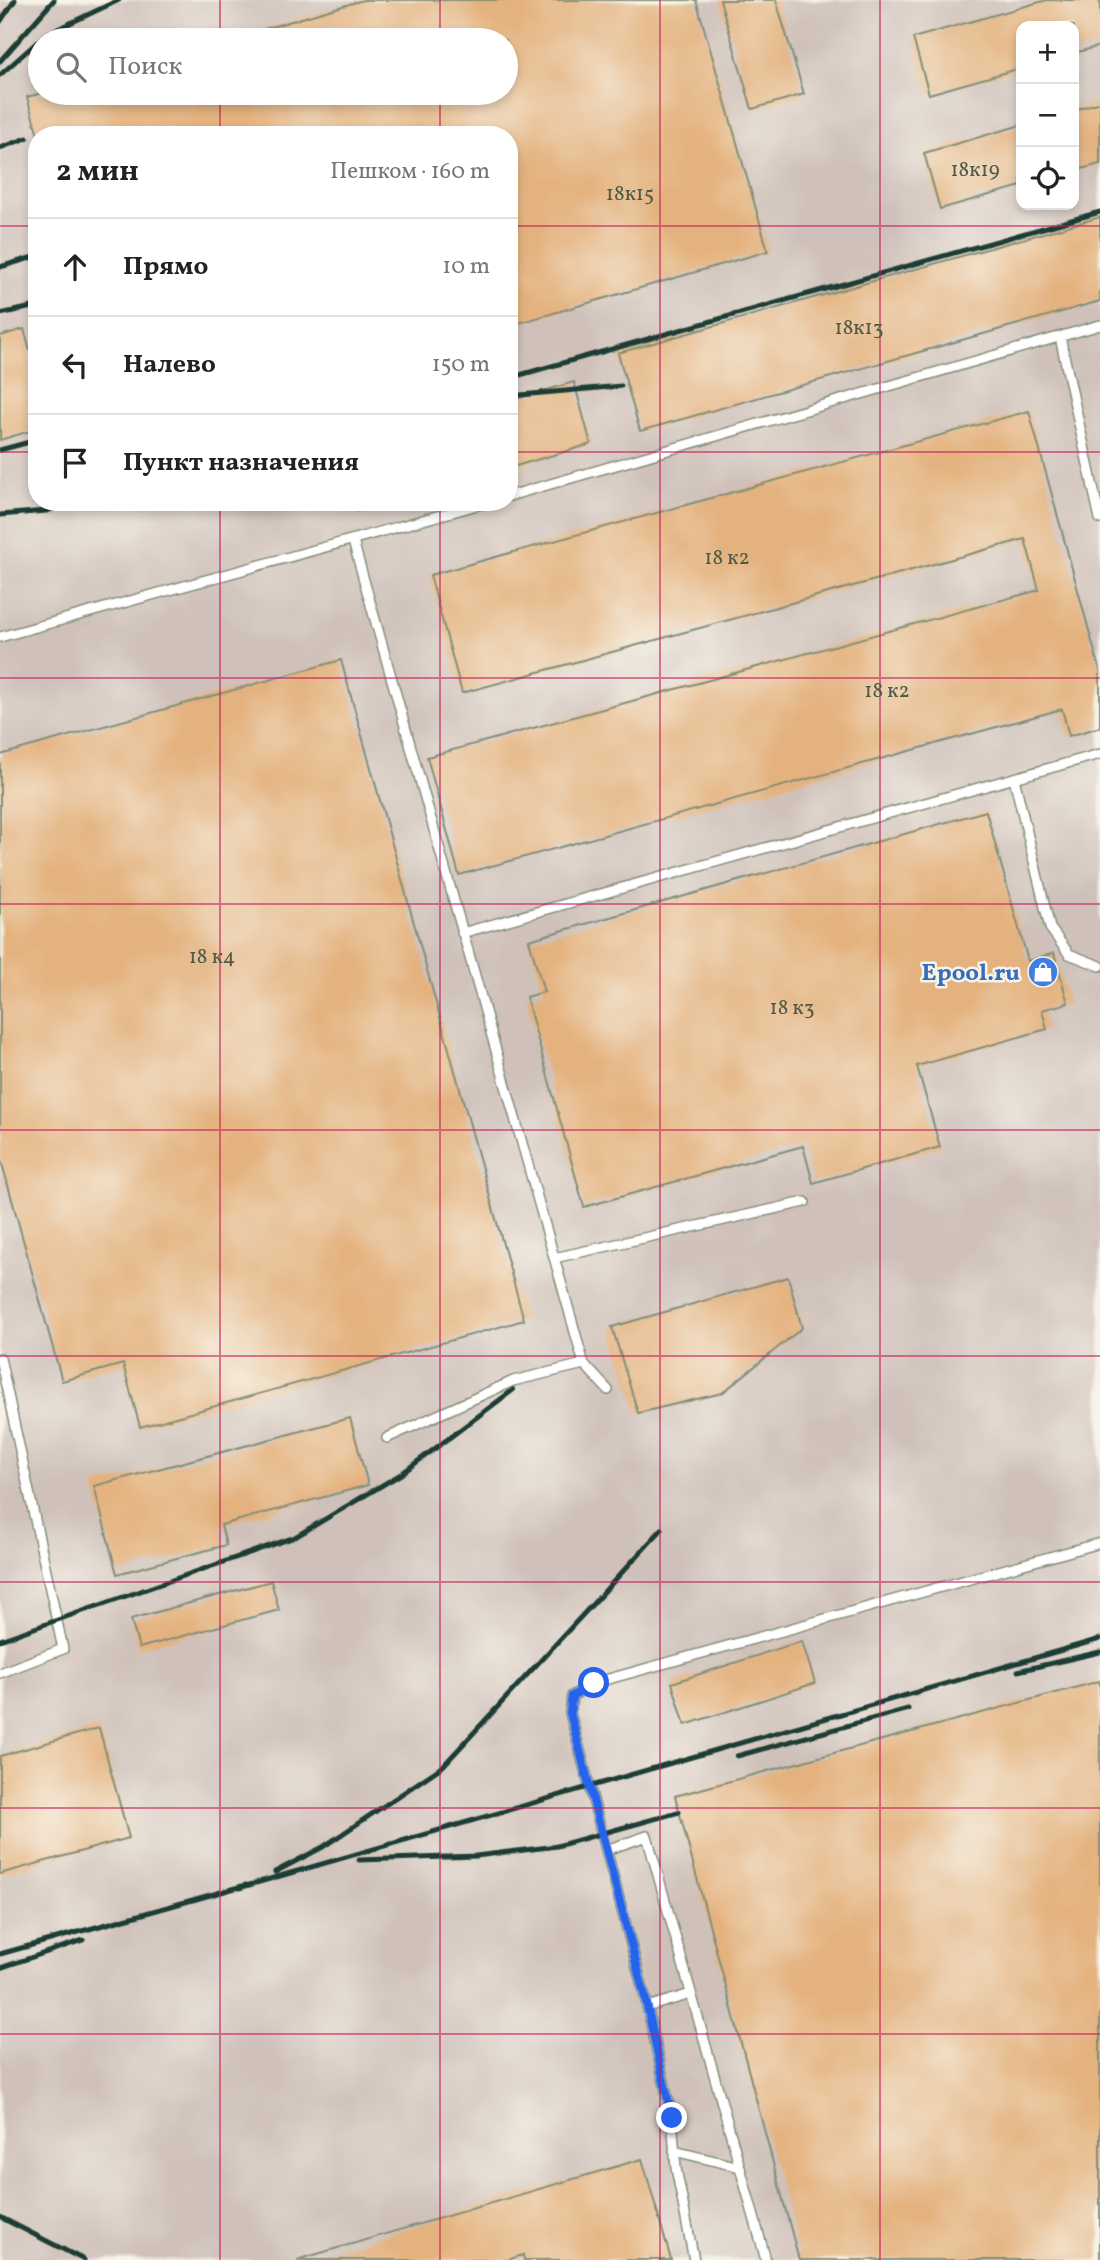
<!DOCTYPE html>
<html lang="ru">
<head>
<meta charset="utf-8">
<style>
	:root { --surface:#fff; --page:#f6f6f6; --text:#222; --muted:#767676; --line:#e0e0e0 }
	body { margin:0; font-family:Vollkorn,serif; background:var(--page); color:var(--text) }
	.controls { position:absolute; right:21px; top:21px; display:grid; overflow:hidden; border-radius:14px; box-shadow:0 4px 10px #0003 }
	.controls button { width:63px; height:63px; display:grid; place-items:center; padding:0; border:0; border-bottom:2px solid var(--line); background:var(--surface); color:var(--text); font:35px sans-serif }
	.stop { position:absolute; width:21px; height:21px; margin:-16px; border:5px solid #2563eb; border-radius:50%; background:#fff }
	.stop.end { background:#2563eb; border-color:#fff; box-shadow:0 2px 7px #0008 }
	.list { margin:0; padding:0; list-style:none }
	h2 { display:flex; justify-content:space-between; align-items:center; height:91px; margin:0; padding:0 28px; font-size:30px }
	h2 small { font-size:23px; font-weight:400; color:var(--muted) }
	.list li { display:grid; grid-template-columns:46px 1fr auto; gap:21px; align-items:center; box-sizing:border-box; height:98px; padding:0 28px; border-top:2px solid var(--line) }
	.list b { display:block; font-size:26px; white-space:nowrap }
	.list em { font-size:23px; font-style:normal; color:var(--muted) }
	.icon { flex:none; width:38px; height:38px; fill:none; stroke:currentColor; stroke-width:2; stroke-linecap:round; stroke-linejoin:round }
	.map { position:relative; flex:none; width:1100px; height:2260px; overflow:hidden }
	.search { position:absolute; background:var(--surface); box-shadow:0 4px 10px #0003; left:28px; top:28px; width:490px; height:77px; display:flex; align-items:center; gap:18px; box-sizing:border-box; padding:0 24px; border-radius:38px; color:var(--muted); font-size:26px }
	.panel { position:absolute; background:var(--surface); box-shadow:0 4px 10px #0003; left:28px; top:126px; width:490px; height:385px; border-radius:28px }
	.map>svg:first-child { display:block }
	.industrial { fill:#cfc1ba; fill-rule:evenodd }
	.building { fill:#e4b27f }
	.lines { fill:none; stroke-linecap:round; stroke-linejoin:round }
	.service-casing { stroke:#848e78; stroke-width:12 }
	.service { stroke:#fff; stroke-width:9 }
	.rail { stroke:#1f3d34; stroke-width:5 }
	.route { stroke:#2563eb; stroke-width:9 }
	.grid { fill:none; stroke:#c2185b; stroke-width:2; stroke-opacity:0.55 }
	.labels { text-anchor:middle; stroke-width:5; stroke-linejoin:round; paint-order:stroke }
	.number-label { font-size:21px; fill:#505a47 }
	.shop-label { font-size:24px; font-weight:bold; fill:#366cbe; stroke:#f7f3e8; text-anchor:end }
</style>
</head>
<body>
<div class="map">
<svg width="1100" height="2260" viewBox="0 0 1100 2260">
	<rect width="100%" height="100%" fill="#f7f3e8"/>
	<filter id="ink" filterUnits="userSpaceOnUse"><feTurbulence type="fractalNoise" baseFrequency=".0143" numOctaves="2"/><feDisplacementMap in="SourceGraphic" scale="14" xChannelSelector="R" yChannelSelector="G"/><feConvolveMatrix kernelMatrix="1 2 1 2 8 2 1 2 1" color-interpolation-filters="sRGB"/></filter>
	<filter id="wash" filterUnits="userSpaceOnUse"><feTurbulence type="fractalNoise" baseFrequency=".00686" numOctaves="4" result="noise"/><feDisplacementMap in="SourceGraphic" scale="28" xChannelSelector="R" yChannelSelector="G"/><feGaussianBlur stdDeviation="1.57" result="paint"/><feColorMatrix in="noise" values="0 0 0 0 0 0 0 0 0 0 0 0 0 0 0 0 0 1.4 0 .05"/><feComposite in="paint" operator="in"/></filter>
	<g filter="url(#wash)">
		<rect width="100%" height="100%" fill="#eadfbc"/>
		<path class="industrial" d="M 0,0 L 1100,0 L 1100,2260 L 0,2260 ZM 1021,26 L 1074,26 L 1074,205 L 1021,205 ZM 40,40 L 506,40 L 506,93 L 40,93 ZM 37,135 L 509,135 L 509,502 L 37,502 Z"/>
		<g id="blocks">
			<path class="building" d="M 363,0 L 696,0 L 768,251 L 509,326 L 509,135 L 38,135 L 27,97 L 43,93 L 506,93 L 506,40 L 227,40 Z
				M 720,0 L 776,0 L 804,94 L 752,109 Z
				M 1047,0 L 1100,0 L 1100,46 L 1074,53 L 1074,26 L 1021,26 L 1021,68 L 929,94 L 913,38 Z
				M 1100,102 L 1100,164 L 1074,171 L 1074,110 Z
				M 1021,125 L 1021,186 L 940,209 L 924,153 Z
				M 1100,217 L 1100,301 L 640,431 L 618,353 Z
				M 24,329 L 37,375 L 37,429 L 0,440 L 0,336 Z
				M 574,382 L 591,444 L 509,468 L 509,401 Z
				M 1029,411 L 1100,671 L 1100,727 L 1069,736 L 1062,709 L 459,875 L 427,757 L 1039,590 L 1025,539 L 462,693 L 430,575 Z
				M 355,502 L 386,502 L 386,503 L 357,511 Z
				M 341,660 L 524,1320 L 140,1427 L 123,1364 L 62,1381 L 0,1156 L 0,755 Z
				M 986,811 L 1028,961 L 1054,953 L 1068,1003 L 1042,1010 L 1047,1029 L 917,1066 L 940,1147 L 813,1183 L 803,1146 L 584,1207 L 526,997 L 544,992 L 529,940 Z
				M 788,1277 L 802,1328 L 722,1393 L 638,1413 L 612,1327 Z
				M 350,1418 L 368,1485 L 221,1525 L 226,1545 L 117,1574 L 94,1486 Z
				M 271,1581 L 279,1610 L 139,1648 L 131,1619 Z
				M 802,1641 L 815,1683 L 685,1725 L 672,1683 Z
				M 1100,1681 L 1100,2260 L 799,2260 L 675,1796 Z
				M 99,1728 L 129,1838 L 0,1874 L 0,1756 Z
				M 642,2159 L 671,2260 L 524,2260 L 523,2255 L 507,2260 L 297,2260 Z"/>
		</g>
	</g>
	<g filter="url(#ink)">
		<use href="#blocks" fill-opacity="0" stroke="#848e78" stroke-width="2"/>
		<g class="lines">
			<g class="service-casing">
				<path id="service" d="M 1060,337 L 1100,519
					M 509,496 L 1100,325
					M 353,541 L 584,1364 L 513,1381 L 387,1438
					M 0,637 L 488,502
					M 1014,778 L 1050,928 L 1069,954 L 1100,966
					M 462,933 L 1100,754
					M 554,1258 L 805,1202
					M 0,1358 L 63,1649 L 0,1673
					M 584,1364 L 608,1390
					M 606,1850 L 647,1836 L 766,2260
					M 647,2007 L 691,1994
					M 674,2151 L 740,2167
					M 694,2260 L 676,2168 L 672,2118 L 645,1997 L 570,1713 L 572,1696 L 594,1683 L 1100,1543"/>
			</g>
			<use href="#service" class="service"/>
			<path class="rail" d="M 0,22 L 15,0
				M 0,61 L 54,0
				M 0,75 L 45,35 L 119,0
				M 0,148 L 27,138
				M 0,267 L 37,256
				M 0,314 L 37,306
				M 509,378 L 1100,212
				M 509,396 L 621,386
				M 0,450 L 37,440
				M 0,515 L 46,511 L 76,502
				M 0,1640 L 295,1537 L 401,1474 L 513,1390
				M 1018,1671 L 1100,1652
				M 737,1756 L 908,1709
				M 359,1860 L 476,1856 L 557,1846 L 679,1812
				M 275,1872 L 323,1847 L 443,1766 L 662,1529
				M 239,1888 L 1100,1639
				M 0,1954 L 246,1885
				M 0,1968 L 83,1940
				M 0,2217 L 84,2260"/>
		</g>
	</g>
	<g class="lines" filter="url(#ink)">
		<path class="route" d="M 594,1683 L 572,1696 L 570,1713 L 645,1997 L 672,2118"/>
	</g>
	<path class="grid" d="M 220,0 L 220,40M 440,0 L 440,40M 660,0 L 660,2260M 880,0 L 880,2260M 220,93 L 220,135M 440,93 L 440,135M 0,226 L 37,226M 509,226 L 1100,226M 0,452 L 37,452M 509,452 L 1100,452M 220,502 L 220,2260M 440,502 L 440,2260M 0,678 L 1100,678M 0,904 L 1100,904M 0,1130 L 1100,1130M 0,1356 L 1100,1356M 0,1582 L 1100,1582M 0,1808 L 1100,1808M 0,2034 L 1100,2034"/>
	<defs>
		<g id="shop-disc" transform="scale(1.575)"><circle r="9.5" fill="#3f7fe0" stroke="#f7f3e8"/><path d="M-5-2.5h2.3a2.7 3.5 0 0 1 5.4 0H5L5.5 6h-11ZM-1.5-2.5h3a1.5 2.3 0 0 0-3 0Z" fill="#fff"/></g>
	</defs>
	<g fill-rule="evenodd">
		<use href="#shop-disc" x="1043" y="972"/>
	</g>
	<g class="labels">
		<g class="number-label">
			<text x="975" y="176">18к19</text>
			<text x="630" y="200">18к15</text>
			<text x="859" y="334">18к13</text>
			<text x="727" y="564">18 к2</text>
			<text x="887" y="697">18 к2</text>
			<text x="212" y="963">18 к4</text>
			<text x="792" y="1014">18 к3</text>
		</g>
		<g class="shop-label">
			<text x="1020" y="980">Epool.ru</text>
		</g>
	</g>
</svg>
<div class="controls">
<button>+</button>
<button>−</button>
<button><svg class="icon" aria-label="locate" viewBox="0 0 24 24"><circle cx="12" cy="12" r="6"/><path d="M12 2v4M12 18v4M2 12h4M18 12h4"/></svg></button>
</div>
<div class="stop" style="left:594px;top:1683px"></div>
<div class="stop end" style="left:672px;top:2118px"></div>
<div class="search"><svg class="icon" aria-label="search" viewBox="0 0 24 24"><circle cx="10" cy="10" r="6"/><path d="M15 15l6 6"/></svg>Поиск</div>
<section class="panel">
<h2>2 мин<small>Пешком · 160 m</small></h2>
<ul class="list">
<li><svg class="icon" aria-label="ahead" viewBox="0 0 24 24"><path d="M12 20V5M6 11l6-6 6 6"/></svg><div><b>Прямо</b></div><em>10 m</em></li>
<li><svg class="icon" aria-label="left" viewBox="0 0 24 24"><path d="M17 20v-9H6M10 6l-5 5 5 5"/></svg><div><b>Налево</b></div><em>150 m</em></li>
<li><svg class="icon" aria-label="arrive" viewBox="0 0 24 24"><path d="M6 21V4h12l-3 4 3 4H6"/></svg><div><b>Пункт назначения</b></div></li>
</ul>
</section>
</div>
</body>
</html>
